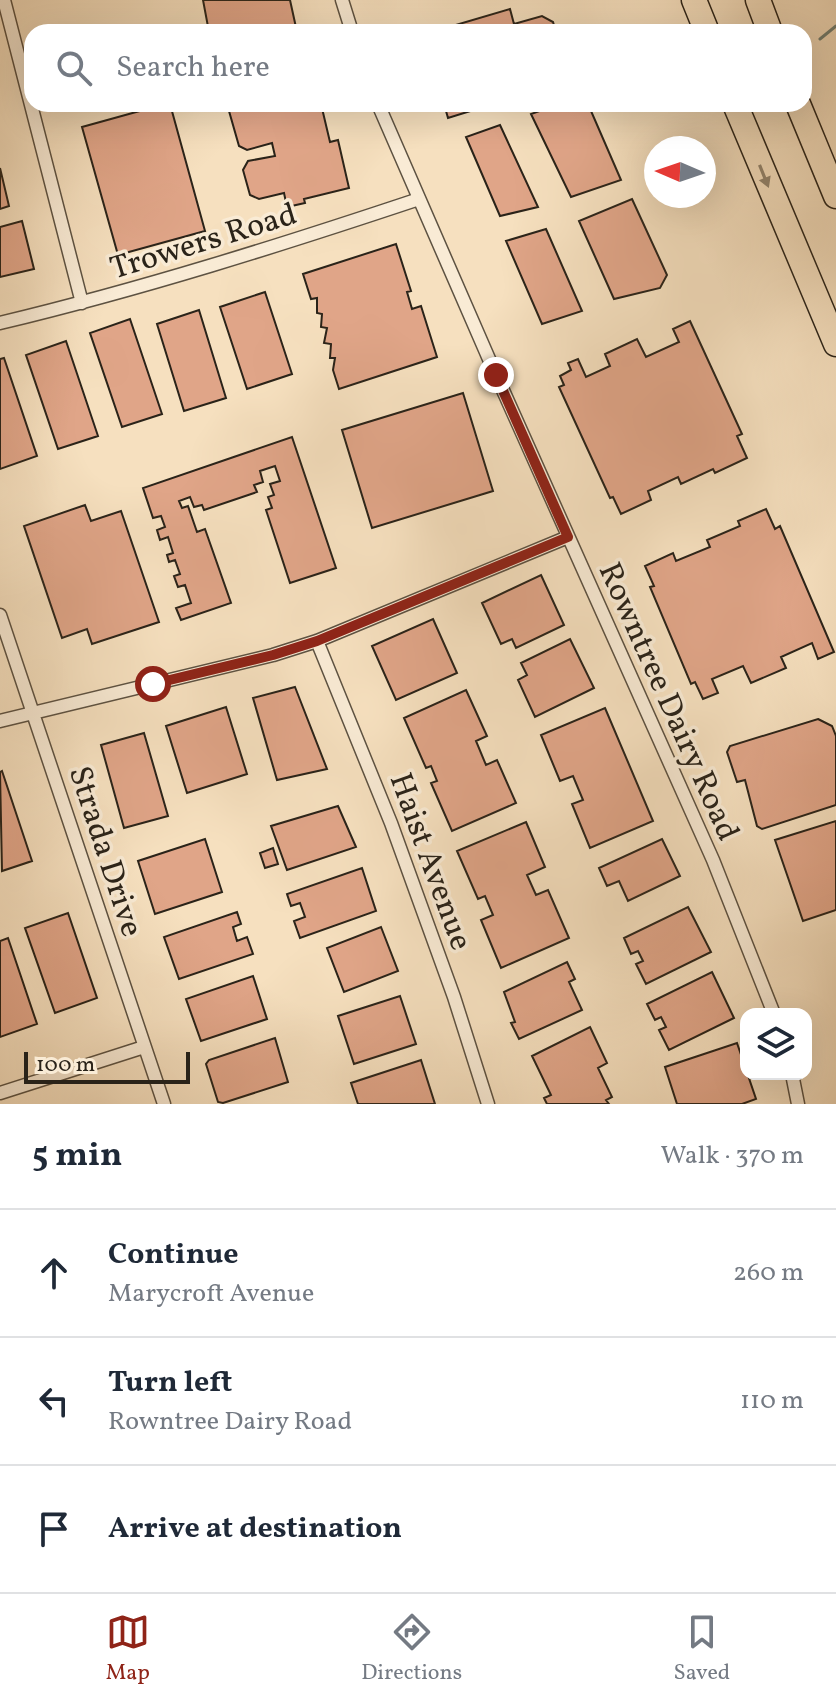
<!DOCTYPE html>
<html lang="en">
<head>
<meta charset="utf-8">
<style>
	:root { --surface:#fff; --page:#f2f2f3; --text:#1f2937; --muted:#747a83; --line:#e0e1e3; --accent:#8f2418 }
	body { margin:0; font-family:Vollkorn,serif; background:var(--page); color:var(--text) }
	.controls { position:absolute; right:24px; bottom:24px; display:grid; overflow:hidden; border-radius:16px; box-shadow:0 8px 32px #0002 }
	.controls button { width:72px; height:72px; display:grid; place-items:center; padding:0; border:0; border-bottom:2px solid var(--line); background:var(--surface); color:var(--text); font:40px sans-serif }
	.compass { position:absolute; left:644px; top:136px; width:72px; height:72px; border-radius:50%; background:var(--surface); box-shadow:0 8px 32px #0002; rotate:272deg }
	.scale { position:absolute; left:24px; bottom:20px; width:166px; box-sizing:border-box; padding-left:8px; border:4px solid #2a2319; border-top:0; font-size:22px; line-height:28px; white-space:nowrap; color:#2a2319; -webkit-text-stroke:6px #f9ebd5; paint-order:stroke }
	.stop { position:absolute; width:24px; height:24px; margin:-18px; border:6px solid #8f2418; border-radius:50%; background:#fff }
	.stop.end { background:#8f2418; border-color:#fff; box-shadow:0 2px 8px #0008 }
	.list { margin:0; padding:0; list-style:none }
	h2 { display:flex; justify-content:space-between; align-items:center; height:104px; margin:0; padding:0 32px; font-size:34px }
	h2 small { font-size:26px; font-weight:400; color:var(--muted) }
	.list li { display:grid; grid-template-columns:52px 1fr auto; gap:24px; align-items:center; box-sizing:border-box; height:128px; padding:0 32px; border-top:2px solid var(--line) }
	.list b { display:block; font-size:30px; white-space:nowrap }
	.list p { margin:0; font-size:26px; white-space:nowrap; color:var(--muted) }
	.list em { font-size:26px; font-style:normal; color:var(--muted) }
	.icon { flex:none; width:44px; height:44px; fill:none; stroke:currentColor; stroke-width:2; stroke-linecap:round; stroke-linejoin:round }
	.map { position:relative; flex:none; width:836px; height:1104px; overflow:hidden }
	.search { position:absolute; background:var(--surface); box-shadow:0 8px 32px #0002; left:24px; right:24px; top:24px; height:88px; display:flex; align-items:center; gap:20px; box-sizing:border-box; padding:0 28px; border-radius:24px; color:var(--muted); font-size:30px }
	.sheet { height:488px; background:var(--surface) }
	nav { display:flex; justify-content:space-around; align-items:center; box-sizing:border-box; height:112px; border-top:2px solid var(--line); background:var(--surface); font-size:22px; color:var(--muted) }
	nav a { display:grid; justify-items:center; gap:4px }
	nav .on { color:var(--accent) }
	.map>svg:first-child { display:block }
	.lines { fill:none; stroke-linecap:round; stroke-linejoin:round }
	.stream { stroke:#6f7f75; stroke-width:3 }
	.building { fill:#e0a588; stroke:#2a2319; stroke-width:2 }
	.street-casing { stroke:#5d5242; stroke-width:15 }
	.highway-casing { stroke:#2a2319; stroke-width:27 }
	.street { stroke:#f9ebd5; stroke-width:12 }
	.highway { stroke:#f6e0bf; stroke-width:24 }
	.oneway { fill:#90826c }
	.route { stroke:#8f2418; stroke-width:10 }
	.labels { text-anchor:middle; stroke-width:7; stroke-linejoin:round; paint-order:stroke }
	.street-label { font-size:32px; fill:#2a2319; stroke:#f9ebd5 }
</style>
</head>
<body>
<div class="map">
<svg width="836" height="1104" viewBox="0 0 836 1104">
	<rect width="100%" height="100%" fill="#f6e0bf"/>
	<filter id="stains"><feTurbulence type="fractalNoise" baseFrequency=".0025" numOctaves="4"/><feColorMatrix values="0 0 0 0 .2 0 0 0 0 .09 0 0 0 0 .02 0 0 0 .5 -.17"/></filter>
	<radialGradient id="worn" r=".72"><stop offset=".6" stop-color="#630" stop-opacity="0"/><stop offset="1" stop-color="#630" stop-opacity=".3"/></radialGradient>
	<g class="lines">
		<path class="stream" d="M 820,39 L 836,26"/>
	</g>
	<path class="building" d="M 203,0 L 290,0 L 297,32 L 209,32 Z
		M 510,9 L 514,24 L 542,16 L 553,22 L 556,32 L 432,32 Z
		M 165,104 L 170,104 L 205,231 L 118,255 L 82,127 Z
		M 227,104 L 321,104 L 330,142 L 338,140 L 349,188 L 304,199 L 305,203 L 287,207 L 284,193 L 259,199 L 250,195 L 243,170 L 248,161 L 275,156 L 272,143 L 247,150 L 239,146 Z
		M 444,104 L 493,104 L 448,118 Z
		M 559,104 L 588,104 L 621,180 L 571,197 L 531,114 Z
		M 500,125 L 538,207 L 500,216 L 466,137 Z
		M 0,168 L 9,206 L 0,209 Z
		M 632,199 L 667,275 L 660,288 L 614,299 L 579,221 Z
		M 22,221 L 34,269 L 0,277 L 0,227 Z
		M 546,229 L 582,311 L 542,324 L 506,241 Z
		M 396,244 L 411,291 L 407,292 L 412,309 L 421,306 L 437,357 L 339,389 L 333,370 L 335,358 L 330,358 L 331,344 L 324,343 L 327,328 L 321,327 L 322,314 L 317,313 L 317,298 L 311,299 L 303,274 Z
		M 265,292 L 292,374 L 247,389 L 220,307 Z
		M 199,310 L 226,398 L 184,411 L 157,324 Z
		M 130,319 L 162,414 L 122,427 L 90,333 Z
		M 690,321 L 742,434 L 737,436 L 747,458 L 715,473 L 713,469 L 681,484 L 678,477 L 648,491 L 651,500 L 621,514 L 613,497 L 610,498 L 559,387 L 564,385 L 560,376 L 571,370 L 568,363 L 578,359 L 586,377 L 610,366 L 605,354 L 637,339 L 646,357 L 679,342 L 673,329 Z
		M 66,341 L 98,436 L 58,449 L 26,355 Z
		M 4,358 L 37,456 L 0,469 L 0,359 Z
		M 463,393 L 493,491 L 372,528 L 342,430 Z
		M 292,437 L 336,568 L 290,583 L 266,510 L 272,508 L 268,497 L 274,495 L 270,484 L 280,481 L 275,466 L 260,471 L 263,482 L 254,485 L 257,492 L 204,510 L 202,505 L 194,507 L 190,497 L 179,501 L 182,508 L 188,506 L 197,532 L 205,529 L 231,603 L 181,620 L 176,608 L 191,603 L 185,585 L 178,587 L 174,576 L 180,574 L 175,560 L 169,562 L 167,555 L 173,553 L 168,537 L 160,540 L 157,530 L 165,527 L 161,516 L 153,518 L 143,488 Z
		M 85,505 L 91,521 L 121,511 L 159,622 L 92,644 L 87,629 L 62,638 L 24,526 Z
		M 766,509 L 775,529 L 780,526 L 834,652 L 818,659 L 812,643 L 781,657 L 786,668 L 751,683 L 743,666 L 712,679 L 718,693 L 703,699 L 695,682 L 691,684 L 650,587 L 654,586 L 645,566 L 673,553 L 676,561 L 710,547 L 707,540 L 740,526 L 738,521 Z
		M 541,575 L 564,625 L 516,648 L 512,639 L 501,644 L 482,603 Z
		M 433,619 L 457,673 L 396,700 L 372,646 Z
		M 570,639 L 594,688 L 535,717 L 518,680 L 527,675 L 521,663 Z
		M 295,687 L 327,769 L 277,780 L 253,698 Z
		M 466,690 L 487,736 L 476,741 L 486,765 L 497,760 L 516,803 L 452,831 L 431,783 L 437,781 L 431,766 L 426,768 L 404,718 Z
		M 226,707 L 247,774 L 187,793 L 166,726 Z
		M 605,708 L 653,821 L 590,848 L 572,804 L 583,800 L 573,776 L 560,781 L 541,735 Z
		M 818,719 L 832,726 L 836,736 L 836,805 L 762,829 L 757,826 L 745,780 L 737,782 L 727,752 L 730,746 Z
		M 144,733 L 168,816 L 124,828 L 101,745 Z
		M 2,771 L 32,861 L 2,871 L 0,772 Z
		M 338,806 L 356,847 L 287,870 L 271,826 Z
		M 836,821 L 836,910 L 803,921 L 775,840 Z
		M 526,822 L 545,867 L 527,875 L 536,895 L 548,890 L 569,938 L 501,968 L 481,920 L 493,915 L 485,896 L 478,899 L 457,851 Z
		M 205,839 L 222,892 L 155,914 L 138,861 Z
		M 662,839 L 680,876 L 628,901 L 619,881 L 607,886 L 599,868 Z
		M 273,848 L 278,864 L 265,868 L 260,853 Z
		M 362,868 L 376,911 L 300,938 L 294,921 L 305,917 L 300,903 L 291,906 L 287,894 Z
		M 688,907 L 711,952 L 646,984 L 636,964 L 643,961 L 638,951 L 631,954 L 624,938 Z
		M 237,912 L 241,924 L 233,927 L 237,941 L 247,937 L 253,954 L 179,979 L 164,937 Z
		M 68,913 L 97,998 L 55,1013 L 25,928 Z
		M 381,927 L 398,971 L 344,992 L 327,948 Z
		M 8,938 L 37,1024 L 0,1037 L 0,941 Z
		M 567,962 L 575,979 L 569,982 L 582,1010 L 519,1039 L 511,1023 L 515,1022 L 504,992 Z
		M 712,972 L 734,1018 L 669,1050 L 659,1030 L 666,1027 L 661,1017 L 655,1020 L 647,1004 Z
		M 253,976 L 267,1019 L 201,1041 L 186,999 Z
		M 400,996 L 416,1044 L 354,1064 L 338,1016 Z
		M 590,1027 L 607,1063 L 598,1068 L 612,1097 L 606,1100 L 609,1104 L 547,1104 L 544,1098 L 551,1095 L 532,1056 Z
		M 275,1038 L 288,1082 L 223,1103 L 218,1102 L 206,1064 L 209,1060 Z
		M 737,1043 L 756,1099 L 742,1104 L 677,1104 L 665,1067 Z
		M 421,1060 L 435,1104 L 358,1104 L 351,1083 Z"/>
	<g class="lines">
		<g class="street-casing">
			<path id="street" d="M 4,0 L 82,303
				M 342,0 L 352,32
				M 378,104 L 489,359 L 713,860 L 774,1014
				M 0,323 C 142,289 281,245 419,199
				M 0,615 L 164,1104
				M 317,641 L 391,823 L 454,997 L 488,1104
				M 0,721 L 273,655 L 317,641 L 568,537
				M 792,1074 L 798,1104
				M 0,1093 L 144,1047"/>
		</g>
		<g class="highway-casing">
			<path id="highway" d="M 694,0 L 707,32
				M 758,0 L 770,32
				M 735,104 L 836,344
				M 798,104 L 836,196"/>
		</g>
		<use href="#street" class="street"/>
		<use href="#highway" class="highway"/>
	</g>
	<defs><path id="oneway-solid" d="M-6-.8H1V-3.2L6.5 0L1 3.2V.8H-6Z" transform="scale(2)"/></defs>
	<use class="oneway" href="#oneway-solid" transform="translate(764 176) rotate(68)"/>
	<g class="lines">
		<path class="route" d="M 153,684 L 273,655 L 317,641 L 568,537 L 496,375"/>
	</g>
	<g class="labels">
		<g class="street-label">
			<text transform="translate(203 240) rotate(-17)" y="11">Trowers Road</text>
			<text transform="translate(670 701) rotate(66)" y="11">Rowntree Dairy Road</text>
			<text transform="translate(107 851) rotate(72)" y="11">Strada Drive</text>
			<text transform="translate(432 861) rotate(70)" y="11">Haist Avenue</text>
		</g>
	</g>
	<rect width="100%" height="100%" filter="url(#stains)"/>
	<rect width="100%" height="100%" fill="url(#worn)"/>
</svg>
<div class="controls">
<button><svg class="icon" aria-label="layers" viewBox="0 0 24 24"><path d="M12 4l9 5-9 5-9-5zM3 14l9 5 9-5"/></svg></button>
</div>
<svg class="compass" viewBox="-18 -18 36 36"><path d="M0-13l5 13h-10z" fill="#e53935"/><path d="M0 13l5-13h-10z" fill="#747a83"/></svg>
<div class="scale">100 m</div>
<div class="stop" style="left:153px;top:684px"></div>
<div class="stop end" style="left:496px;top:375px"></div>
<div class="search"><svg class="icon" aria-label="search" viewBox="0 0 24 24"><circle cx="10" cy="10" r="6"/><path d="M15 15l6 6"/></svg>Search here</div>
</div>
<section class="sheet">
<h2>5 min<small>Walk · 370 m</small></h2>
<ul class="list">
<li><svg class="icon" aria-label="ahead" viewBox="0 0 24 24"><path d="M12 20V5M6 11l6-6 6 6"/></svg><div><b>Continue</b><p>Marycroft Avenue</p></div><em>260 m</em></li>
<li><svg class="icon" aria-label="left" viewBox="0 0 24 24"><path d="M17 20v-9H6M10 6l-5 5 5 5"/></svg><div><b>Turn left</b><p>Rowntree Dairy Road</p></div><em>110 m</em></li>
<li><svg class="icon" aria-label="arrive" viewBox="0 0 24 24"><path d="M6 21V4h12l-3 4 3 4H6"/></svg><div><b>Arrive at destination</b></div></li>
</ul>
</section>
<nav>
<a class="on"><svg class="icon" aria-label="map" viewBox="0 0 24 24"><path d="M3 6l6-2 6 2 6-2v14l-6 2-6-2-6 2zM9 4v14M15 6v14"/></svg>Map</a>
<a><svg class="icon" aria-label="directions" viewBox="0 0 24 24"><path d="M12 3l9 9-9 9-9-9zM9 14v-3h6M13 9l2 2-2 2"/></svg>Directions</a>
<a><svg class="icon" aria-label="saved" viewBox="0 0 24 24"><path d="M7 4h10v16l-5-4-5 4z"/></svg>Saved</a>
</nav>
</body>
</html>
